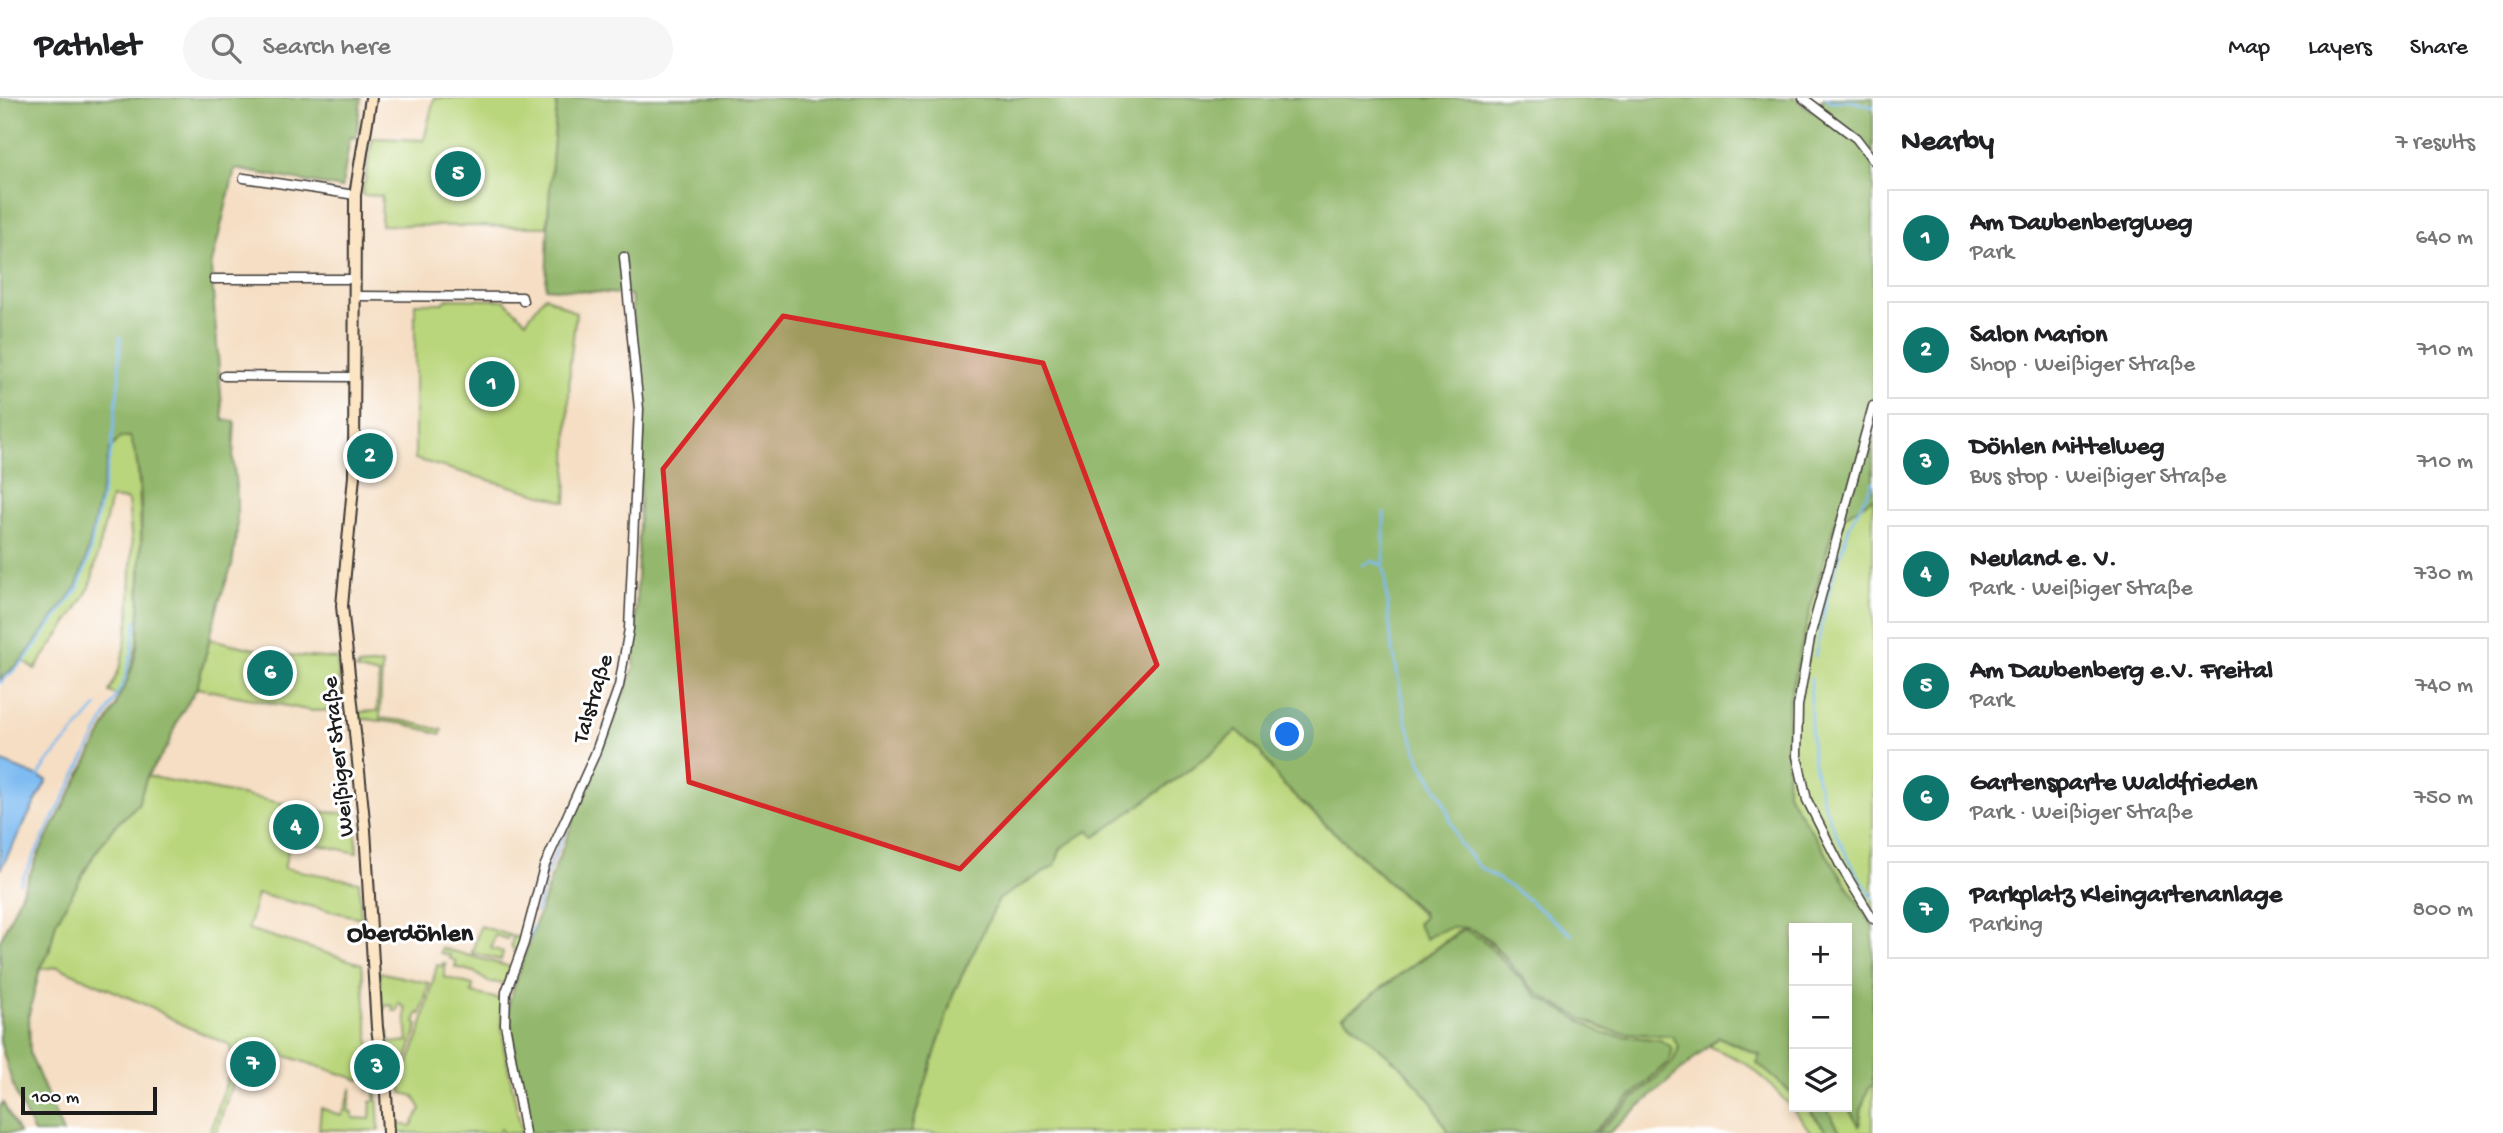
<!DOCTYPE html>
<html lang="en">
<head>
<meta charset="utf-8">
<style>
	:root { --surface:#fff; --page:#f6f6f6; --text:#202124; --muted:#757577; --line:#e0e0e0; --accent:#0f766e }
	body { margin:0; font-family:"Gochi Hand",sans-serif; background:var(--page); color:var(--text) }
	.controls { position:absolute; right:21px; bottom:21px; display:grid; overflow:hidden; border-radius:0px; box-shadow:0 4px 10px #0003 }
	.controls button { width:63px; height:63px; display:grid; place-items:center; padding:0; border:0; border-bottom:2px solid var(--line); background:var(--surface); color:var(--text); font:35px sans-serif }
	.scale { position:absolute; left:21px; bottom:18px; width:136px; box-sizing:border-box; padding-left:7px; border:4px solid #1c1c1c; border-top:0; font-size:19px; line-height:24px; white-space:nowrap; color:#1c1c1c; -webkit-text-stroke:5px #fff; paint-order:stroke }
	.you { position:absolute; left:1288px; top:637px; width:24px; height:24px; margin:-18px; border:5px solid #fff; border-radius:50%; background:#1a73e8; box-shadow:0 0 0 10px #1a73e833 }
	.badge { display:grid; place-items:center; width:46px; height:46px; border-radius:50%; background:var(--accent); color:#fff; font-size:23px; font-weight:700 }
	.pin { position:absolute; translate:-50% -50%; border:4px solid #fff; box-shadow:0 2px 7px #0006 }
	.list { margin:0; padding:0; list-style:none }
	h2 { display:flex; justify-content:space-between; align-items:center; height:91px; margin:0; padding:0 28px; font-size:30px }
	h2 small { font-size:23px; font-weight:400; color:var(--muted) }
	.list li { display:grid; grid-template-columns:46px 1fr auto; gap:21px; align-items:center; box-sizing:border-box; height:98px; margin:0 14px 14px; padding:0 14px; border:2px solid var(--line); border-radius:0px }
	.list b { display:block; font-size:26px; white-space:nowrap }
	.list p { margin:0; font-size:23px; white-space:nowrap; color:var(--muted) }
	.list em { font-size:23px; font-style:normal; color:var(--muted) }
	.icon { flex:none; width:38px; height:38px; fill:none; stroke:currentColor; stroke-width:2; stroke-linecap:round; stroke-linejoin:round }
	.map { position:relative; flex:none; width:1873px; height:1035px; overflow:hidden }
	header { display:flex; align-items:center; gap:42px; box-sizing:border-box; height:98px; padding:0 35px; background:var(--surface); border-bottom:2px solid var(--line) }
	header strong { font-size:33px }
	nav { display:flex; gap:38px; margin-inline-start:auto; font-size:24px }
	.search { width:490px; height:63px; background:var(--page); display:flex; align-items:center; gap:18px; box-sizing:border-box; padding:0 24px; border-radius:38px; color:var(--muted); font-size:26px }
	main { display:flex }
	aside { flex:1; background:var(--surface) }
	.map>svg:first-child { display:block }
	.green { fill:#bad67c; stroke:#6b794c; stroke-width:2 }
	.forest { fill:#93b76c; stroke:#586a44; stroke-width:2 }
	.water { fill:#7ebbf1; stroke:#4d6c86; stroke-width:2 }
	.lines { fill:none; stroke-linecap:round; stroke-linejoin:round }
	.stream { stroke:#7ebbf1; stroke-width:2.5 }
	.street-casing { stroke:#3d3935; stroke-width:11 }
	.secondary-casing { stroke:#3d3935; stroke-width:14 }
	.street { stroke:#fff; stroke-width:8 }
	.secondary { stroke:#fce5c4; stroke-width:10 }
	.marked { fill:#d62828; fill-opacity:0.2; stroke:#d62828; stroke-width:5; stroke-linejoin:round }
	.labels { text-anchor:middle; stroke-width:6; stroke-linejoin:round; paint-order:stroke }
	.street-label { font-size:23px; fill:#1c1c1c; stroke:#fff }
	.quarter-label { font-size:26px; font-weight:bold; fill:#1c1c1c; stroke:#fff }
</style>
</head>
<body>
<header>
<strong>Pathlet</strong>
<div class="search"><svg class="icon" aria-label="search" viewBox="0 0 24 24"><circle cx="10" cy="10" r="6"/><path d="M15 15l6 6"/></svg>Search here</div>
<nav><a>Map</a><a>Layers</a><a>Share</a></nav>
</header>
<main>
<div class="map">
<svg width="1873" height="1035" viewBox="0 0 1873 1035">
	<rect width="100%" height="100%" fill="#fff"/>
	<filter id="ink" filterUnits="userSpaceOnUse"><feTurbulence type="fractalNoise" baseFrequency=".0143" numOctaves="2"/><feDisplacementMap in="SourceGraphic" scale="14" xChannelSelector="R" yChannelSelector="G"/><feConvolveMatrix kernelMatrix="1 2 1 2 8 2 1 2 1" color-interpolation-filters="sRGB"/></filter>
	<filter id="wash" filterUnits="userSpaceOnUse"><feTurbulence type="fractalNoise" baseFrequency=".00686" numOctaves="4" result="noise"/><feDisplacementMap in="SourceGraphic" scale="28" xChannelSelector="R" yChannelSelector="G"/><feGaussianBlur stdDeviation="1.57" result="paint"/><feColorMatrix in="noise" values="0 0 0 0 0 0 0 0 0 0 0 0 0 0 0 0 0 1.4 0 .05"/><feComposite in="paint" operator="in"/></filter>
	<g filter="url(#wash)">
		<rect width="100%" height="100%" fill="#f5dec3"/>
		<path class="green" d="M 434,0 L 542,0 L 557,3 L 547,129 L 381,127 L 382,98 L 362,97 L 373,40 L 424,42 Z
			M 545,198 L 576,215 L 570,265 L 566,404 L 415,361 L 415,205 L 443,205 L 447,201 L 504,202 L 526,223 Z
			M 121,338 L 131,339 L 136,354 L 139,387 L 141,437 L 138,542 L 126,587 L 119,598 L 109,594 L 121,567 L 129,523 L 132,448 L 128,402 L 111,400 L 90,489 L 76,512 L 35,571 L 22,562 L 76,490 L 86,462 L 110,351 Z
			M 1873,400 L 1873,828 L 1787,695 L 1788,608 L 1810,512 L 1835,424 Z
			M 210,541 L 281,557 L 337,561 L 343,612 L 312,613 L 197,590 Z
			M 382,566 L 380,620 L 405,623 L 442,632 L 441,636 L 404,626 L 359,620 L 359,614 L 377,613 L 379,577 L 354,571 L 358,571 L 358,568 Z
			M 1237,632 L 1258,651 L 1279,682 L 1298,701 L 1425,819 L 1441,831 L 1464,827 L 1485,840 L 1540,896 L 1606,932 L 1672,937 L 1679,949 L 1673,964 L 1596,1035 L 1592,1035 L 1670,962 L 1660,942 L 1604,936 L 1537,898 L 1483,842 L 1460,832 L 1343,918 L 1404,971 L 1431,1003 L 1448,1035 L 910,1035 L 954,894 L 999,801 L 1055,767 L 1061,750 L 1089,731 L 1096,738 L 1204,661 Z
			M 147,678 L 325,714 L 355,716 L 357,755 L 291,741 L 284,770 L 359,784 L 361,820 L 257,796 L 248,831 L 362,866 L 365,906 L 374,983 L 361,980 L 360,982 L 277,955 L 267,988 L 235,977 L 216,1035 L 210,1035 L 233,963 L 230,947 L 181,926 L 153,910 L 58,869 L 40,871 L 49,855 L 56,824 L 94,757 L 113,730 L 138,706 Z
			M 480,828 L 522,841 L 516,856 L 511,847 L 513,839 L 509,837 L 507,841 L 495,837 L 491,850 L 503,854 L 501,862 L 472,855 Z
			M 441,850 L 511,869 L 505,885 L 488,884 L 474,874 L 455,869 L 456,863 L 449,860 L 450,857 L 440,855 Z
			M 443,865 L 446,866 L 444,879 L 473,887 L 472,895 L 500,901 L 504,950 L 522,1035 L 503,1035 L 501,1031 L 497,1035 L 394,1035 L 395,1003 L 398,1026 L 411,1028 L 421,1011 L 414,998 L 402,995 L 401,987 L 421,931 L 437,867 L 442,868 Z
			M 379,874 L 429,885 L 421,916 L 418,915 L 415,925 L 418,927 L 398,988 L 395,990 L 392,989 L 391,981 L 395,980 L 394,973 L 392,973 L 401,957 L 396,956 L 396,964 L 389,972 L 384,932 L 388,932 L 390,945 L 408,943 L 405,910 L 399,905 L 397,913 L 393,913 L 393,908 L 385,907 L 385,912 L 382,912 Z
			M 1718,939 L 1761,958 L 1779,983 L 1794,997 L 1794,1009 L 1807,1009 L 1828,1035 L 1812,1035 C 1796,1014 1764,976 1741,963 C 1731,957 1720,953 1710,949 Z
			M 1873,987 L 1873,1035 L 1841,1035 L 1826,1009 L 1847,1008 L 1859,1027 L 1862,1008 L 1869,988 Z
			M 352,989 L 348,1013 L 353,1014 L 353,1020 L 370,1021 L 371,1003 L 375,1003 L 375,994 L 367,991 L 377,992 L 379,1033 L 319,1031 L 321,1010 L 342,1018 Z"/>
		<path class="forest" d="M 0,0 L 361,0 L 356,40 L 350,39 L 342,90 L 235,71 L 211,169 L 223,322 L 235,323 L 233,360 L 237,399 L 237,433 L 232,467 L 219,504 L 197,590 L 179,619 L 167,649 L 147,678 L 138,706 L 113,730 L 94,757 L 56,824 L 49,855 L 40,871 L 29,916 L 30,956 L 63,1035 L 34,1035 L 15,994 L 0,944 L 0,843 L 39,755 L 116,608 C 117,598 124,592 127,583 C 132,571 137,556 138,542 C 140,526 139,509 140,494 C 141,448 146,381 130,339 L 121,339 L 110,351 L 86,462 L 76,490 L 22,562 L 0,582 Z
			M 542,0 L 1795,0 L 1812,13 L 1824,0 L 1873,0 L 1873,400 L 1835,424 L 1810,512 L 1788,608 L 1787,695 L 1873,828 L 1873,987 L 1869,989 L 1862,1008 L 1859,1028 L 1847,1008 L 1847,830 L 1794,830 L 1794,997 L 1757,965 L 1760,957 L 1719,939 L 1609,1035 L 1596,1035 L 1673,964 L 1679,949 L 1672,938 C 1655,936 1617,937 1603,930 C 1583,921 1559,909 1541,897 C 1502,869 1484,802 1426,841 L 1417,826 L 1424,819 L 1423,815 L 1298,701 L 1279,682 L 1258,651 L 1237,632 L 1204,661 L 1095,739 L 1089,732 L 1061,750 L 1055,767 L 999,801 L 954,894 L 910,1035 L 528,1035 L 510,923 L 509,904 L 553,774 L 634,569 L 643,311 L 631,197 L 546,190 L 549,102 L 557,4 Z
			M 1464,831 L 1483,842 L 1537,898 L 1604,936 L 1660,942 L 1673,950 L 1670,962 L 1592,1035 L 1448,1035 L 1431,1003 L 1404,971 L 1343,918 Z
			M 3,1005 L 19,1035 L 0,1035 L 0,1008 Z
			M 1807,1009 L 1826,1009 L 1841,1035 L 1828,1035 Z"/>
		<path class="water" d="M 0,663 L 47,682 L 0,772 Z"/>
		<g class="lines">
			<path class="stream" d="M 1827,0 L 1831,3 L 1852,3 L 1873,9
				M 1363,467 L 1371,463 L 1382,467 L 1384,465 L 1384,415
				M 1384,470 L 1391,541 L 1406,623 L 1421,664 L 1443,701 L 1458,743 L 1478,768 L 1517,793 L 1572,837
				M 1815,558 L 1829,491 L 1850,427 L 1873,384
				M 1811,580 C 1811,603 1810,627 1812,651 C 1818,708 1842,753 1873,800
				M 0,585 L 24,563 L 78,490 L 88,462 L 111,352 L 119,282 L 120,239
				M 38,679 L 46,666 L 97,608
				M 545,779 L 576,708
				M 20,785 L 124,583 L 131,557 L 136,523
				M 536,814 L 544,785
				M 529,841 L 533,828"/>
		</g>
	</g>
	<g filter="url(#ink)">
		<g class="lines">
			<g class="street-casing">
				<path id="street" d="M 1803,0 L 1856,40 L 1873,62
					M 244,80 L 355,97
					M 214,181 L 355,181
					M 355,198 L 518,199 L 522,199 L 523,203
					M 224,278 L 355,279
					M 1873,308 L 1811,535 L 1798,608 L 1797,658 L 1807,702 L 1840,767 L 1873,821
					M 525,1035 L 505,926 L 506,894 L 524,845 L 544,769 L 595,656 L 619,588 L 629,531 L 639,311 L 624,159"/>
			</g>
			<g class="secondary-casing">
				<path id="secondary" d="M 371,0 L 355,97 L 354,378 L 342,508 L 365,732 L 377,930 L 386,995 L 388,1035"/>
			</g>
			<use href="#street" class="street"/>
			<use href="#secondary" class="secondary"/>
		</g>
	</g>
	<path class="marked" d="M 783,218 L 1043,265 L 1157,567 L 960,771 L 689,684 L 663,371 Z"/>
	<g class="labels">
		<g class="street-label">
			<text transform="translate(591 600) rotate(-73)" y="8">Talstraße</text>
			<text transform="translate(336 659) rotate(-96)" y="8">Weißiger Straße</text>
		</g>
		<g class="quarter-label">
			<text x="410" y="842">Oberdöhlen</text>
		</g>
	</g>
</svg>
<div class="controls">
<button>+</button>
<button>−</button>
<button><svg class="icon" aria-label="layers" viewBox="0 0 24 24"><path d="M12 4l9 5-9 5-9-5zM3 14l9 5 9-5"/></svg></button>
</div>
<div class="scale">100 m</div>
<div class="you"></div>
<div class="pin badge" style="left:492px;top:286px">1</div>
<div class="pin badge" style="left:370px;top:358px">2</div>
<div class="pin badge" style="left:377px;top:969px">3</div>
<div class="pin badge" style="left:296px;top:729px">4</div>
<div class="pin badge" style="left:458px;top:76px">5</div>
<div class="pin badge" style="left:270px;top:575px">6</div>
<div class="pin badge" style="left:253px;top:966px">7</div>
</div>
<aside>
<h2>Nearby<small>7 results</small></h2>
<ul class="list">
<li><span class="badge">1</span><div><b>Am Daubenbergweg</b><p>Park</p></div><em>640 m</em></li>
<li><span class="badge">2</span><div><b>Salon Marion</b><p>Shop · Weißiger Straße</p></div><em>710 m</em></li>
<li><span class="badge">3</span><div><b>Döhlen Mittelweg</b><p>Bus stop · Weißiger Straße</p></div><em>710 m</em></li>
<li><span class="badge">4</span><div><b>Neuland e. V.</b><p>Park · Weißiger Straße</p></div><em>730 m</em></li>
<li><span class="badge">5</span><div><b>Am Daubenberg e.V. Freital</b><p>Park</p></div><em>740 m</em></li>
<li><span class="badge">6</span><div><b>Gartensparte Waldfrieden</b><p>Park · Weißiger Straße</p></div><em>750 m</em></li>
<li><span class="badge">7</span><div><b>Parkplatz Kleingartenanlage</b><p>Parking</p></div><em>800 m</em></li>
</ul>
</aside>
</main>
</body>
</html>
